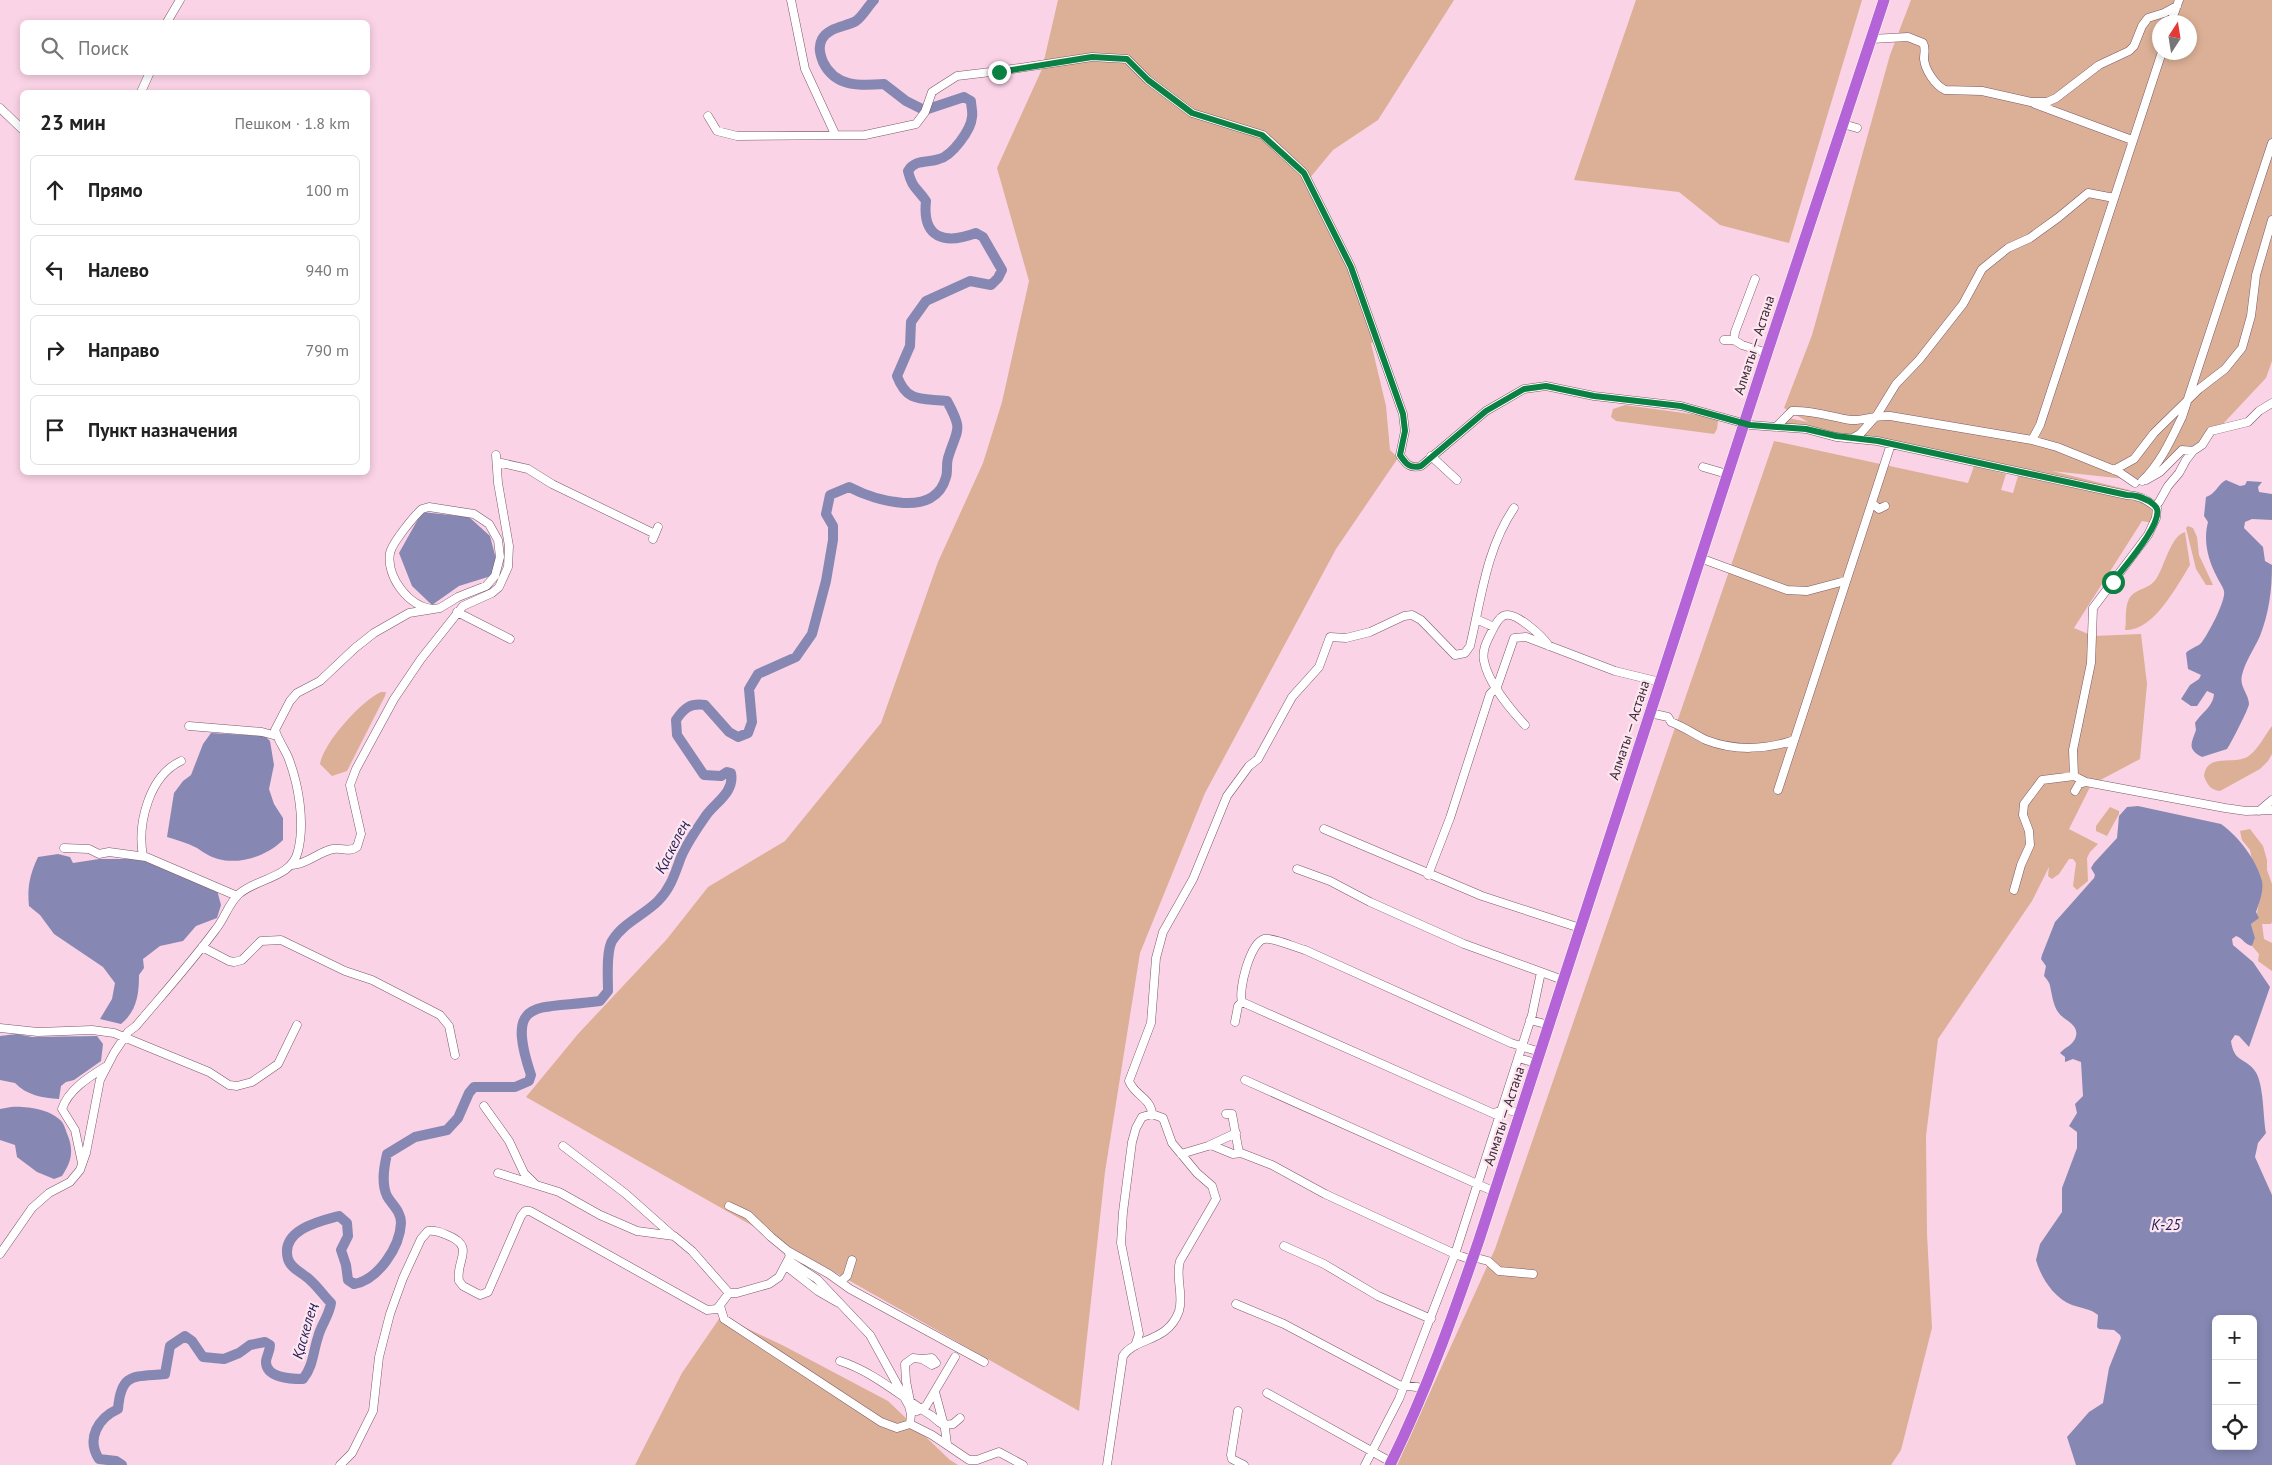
<!DOCTYPE html>
<html lang="ru">
<head>
<meta charset="utf-8">
<style>
	:root { --surface:#fff; --page:#f6f6f6; --text:#222; --muted:#767676; --line:#e0e0e0 }
	body { margin:0; font-family:"PT Sans",sans-serif; background:var(--page); color:var(--text) }
	.controls { position:absolute; right:15px; bottom:15px; display:grid; overflow:hidden; border-radius:8px; box-shadow:0 2px 8px #0003 }
	.controls button { width:45px; height:45px; display:grid; place-items:center; padding:0; border:0; border-bottom:1px solid var(--line); background:var(--surface); color:var(--text); font:25px sans-serif }
	.compass { position:absolute; left:2152px; top:15px; width:45px; height:45px; border-radius:50%; background:var(--surface); box-shadow:0 2px 8px #0003; rotate:12deg }
	.stop { position:absolute; width:15px; height:15px; margin:-11px; border:4px solid #0b8043; border-radius:50%; background:#fff }
	.stop.end { background:#0b8043; border-color:#fff; box-shadow:0 1px 5px #0008 }
	.list { margin:0; padding:0; list-style:none }
	h2 { display:flex; justify-content:space-between; align-items:center; height:65px; margin:0; padding:0 20px; font-size:21px }
	h2 small { font-size:16px; font-weight:400; color:var(--muted) }
	.list li { display:grid; grid-template-columns:32px 1fr auto; gap:15px; align-items:center; box-sizing:border-box; height:70px; margin:0 10px 10px; padding:0 10px; border:1px solid var(--line); border-radius:8px }
	.list b { display:block; font-size:19px; white-space:nowrap }
	.list em { font-size:16px; font-style:normal; color:var(--muted) }
	.icon { flex:none; width:28px; height:28px; fill:none; stroke:currentColor; stroke-width:2; stroke-linecap:round; stroke-linejoin:round }
	.map { position:relative; flex:none; width:2272px; height:1465px; overflow:hidden }
	.search { position:absolute; background:var(--surface); box-shadow:0 2px 8px #0003; left:20px; top:20px; width:350px; height:55px; display:flex; align-items:center; gap:12px; box-sizing:border-box; padding:0 18px; border-radius:8px; color:var(--muted); font-size:19px }
	.panel { position:absolute; background:var(--surface); box-shadow:0 2px 8px #0003; left:20px; top:90px; width:350px; height:385px; border-radius:8px }
	.map>svg:first-child { display:block }
	.green { fill:#dbb096; fill-rule:evenodd }
	.water { fill:#8688b3; fill-rule:evenodd }
	.lines { fill:none; stroke-linecap:round; stroke-linejoin:round }
	.river { stroke:#8688b3; stroke-width:10 }
	.minor-casing { stroke:#7a5969; stroke-width:9 }
	.highway-casing { stroke:#fff; stroke-width:12 }
	.minor { stroke:#fff; stroke-width:8 }
	.highway { stroke:#b464d6; stroke-width:11 }
	.route { stroke:#0b8043; stroke-width:6 }
	.labels { text-anchor:middle; stroke-width:4.5; stroke-linejoin:round; paint-order:stroke }
	.street-label { font-size:14px; fill:#3b2c34; stroke:#fee6f1 }
	.water-label { font-size:15px; font-style:italic; fill:#262258; stroke:#fee6f1 }
</style>
</head>
<body>
<div class="map">
<svg width="2272" height="1465" viewBox="0 0 2272 1465">
	<rect width="100%" height="100%" fill="#fbd3e6"/>
	<path class="green" d="M 1058,0 L 1454,0 L 1378,120 L 1333,150 L 1309,179 L 1347,259 L 1377,341 L 1371,343 L 1386,406 L 1390,450 L 1398,458 L 1336,549 L 1205,793 L 1140,953 L 1105,1172 L 1079,1411 L 526,1097 L 578,1034 L 667,939 L 708,887 L 785,841 L 881,723 L 938,562 L 983,463 L 1002,402 L 1029,281 L 997,168 L 1042,69 Z
		M 1636,0 L 1862,0 L 1789,243 L 1720,225 L 1679,192 L 1574,180 Z
		M 1911,0 L 2272,0 L 2272,361 L 2266,378 L 2220,427 L 2144,481 L 2052,471 L 2129,490 L 2131,492 L 2020,470 L 2019,468 L 1891,444 L 1779,428 L 1788,418 L 1808,422 L 1784,408 L 1812,335 L 1890,55 ZM 2160,22 L 2190,22 L 2190,52 L 2160,52 Z
		M 1625,405 L 1713,417 L 1718,421 L 1717,429 L 1714,434 L 1616,421 L 1611,417 L 1613,409 Z
		M 1774,441 L 1968,483 L 1974,466 L 2006,474 L 2001,490 L 2013,493 L 2018,476 L 2136,501 L 2153,507 L 2153,523 L 2142,521 L 2074,628 L 2093,636 L 2141,634 L 2147,684 L 2140,759 L 2091,785 L 2069,829 L 2098,844 L 2090,852 L 2087,858 L 2088,881 L 2077,890 L 2073,886 L 2076,863 L 2073,859 L 2069,859 L 2059,874 L 2052,879 L 2048,876 L 2049,867 L 2032,901 L 1938,1039 L 1926,1136 L 1927,1234 L 1932,1328 L 1901,1450 L 1891,1465 L 1397,1465 L 1495,1249 Z
		M 2188,526 L 2193,528 L 2197,537 L 2199,555 L 2213,585 L 2206,585 L 2196,569 L 2186,528 Z
		M 2185,532 L 2190,565 C 2177,586 2153,632 2125,630 C 2127,620 2124,609 2129,599 C 2135,588 2149,590 2156,579 C 2164,568 2171,535 2185,532 Z
		M 381,692 L 386,692 L 385,696 L 347,771 L 332,776 L 320,764 C 324,742 361,701 381,692 Z
		M 2272,726 L 2272,754 L 2268,761 L 2260,769 L 2220,791 C 2210,790 2207,784 2204,776 C 2207,751 2236,767 2250,755 C 2259,748 2265,735 2272,726 Z
		M 2110,807 L 2119,811 L 2119,814 L 2107,836 L 2096,831 L 2096,826 Z
		M 2250,829 L 2263,846 L 2267,860 L 2267,870 L 2272,884 L 2272,922 L 2271,924 L 2262,924 L 2264,939 L 2272,943 L 2272,971 L 2258,961 L 2259,954 L 2252,946 L 2255,938 L 2251,924 L 2256,920 L 2262,882 L 2252,860 L 2250,850 L 2242,840 L 2240,831 Z
		M 721,1316 L 784,1346 L 888,1401 L 950,1460 L 958,1465 L 635,1465 L 682,1373 Z"/>
	<path class="water" d="M 2226,480 L 2240,486 L 2245,485 L 2247,481 L 2262,482 L 2258,487 L 2259,492 L 2272,494 L 2272,520 L 2252,519 L 2245,522 L 2244,528 L 2263,547 L 2265,561 L 2272,565 C 2272,590 2269,613 2260,636 C 2254,649 2245,662 2242,675 C 2239,687 2249,694 2249,704 C 2249,708 2231,743 2227,749 L 2202,757 C 2186,749 2192,742 2196,730 L 2195,723 C 2201,713 2213,707 2214,694 L 2207,691 L 2197,706 L 2191,706 L 2181,699 L 2190,685 L 2199,679 L 2201,675 L 2188,669 L 2186,653 C 2190,648 2198,647 2202,642 C 2208,634 2226,601 2224,591 C 2223,586 2219,582 2217,577 C 2208,560 2203,541 2208,522 L 2204,516 L 2206,497 C 2216,494 2217,485 2226,480 Z
		M 422,512 L 469,517 L 490,536 L 496,559 L 491,576 L 459,586 L 432,605 L 412,586 L 399,553 Z
		M 211,733 L 265,736 L 270,741 L 274,765 L 269,789 L 274,804 L 283,818 L 283,840 C 267,856 240,865 218,859 C 210,857 203,852 197,848 C 187,843 177,840 167,837 L 174,793 L 183,781 L 191,775 L 203,744 Z
		M 2138,806 L 2221,824 C 2239,837 2256,859 2262,881 C 2264,891 2259,903 2256,912 L 2259,918 L 2251,924 L 2255,938 L 2252,946 C 2245,945 2243,938 2236,936 L 2232,939 L 2233,945 L 2253,962 L 2270,987 L 2249,1047 L 2239,1036 L 2235,1035 L 2231,1041 C 2234,1063 2245,1057 2255,1071 C 2264,1083 2263,1118 2266,1133 L 2258,1143 L 2255,1157 L 2272,1195 L 2272,1465 L 2076,1465 L 2068,1440 L 2067,1437 L 2089,1412 L 2103,1403 L 2109,1368 L 2121,1338 L 2120,1335 L 2114,1330 L 2099,1329 L 2097,1327 L 2098,1315 C 2091,1309 2081,1308 2072,1305 C 2054,1298 2041,1278 2036,1260 L 2040,1244 L 2062,1212 L 2062,1188 L 2077,1148 L 2077,1132 L 2069,1126 L 2077,1113 L 2075,1104 L 2083,1096 L 2081,1062 L 2073,1059 L 2065,1062 L 2065,1057 L 2060,1053 C 2065,1047 2074,1045 2076,1036 C 2079,1024 2063,1020 2058,1012 C 2053,1005 2052,994 2050,986 C 2050,983 2046,978 2044,976 L 2046,966 L 2041,959 L 2042,955 L 2055,922 L 2094,878 L 2095,875 L 2091,868 L 2094,863 L 2117,838 L 2119,816 L 2127,807 ZM 2216,1319 L 2253,1319 L 2253,1446 L 2216,1446 Z
		M 58,854 L 70,857 L 73,863 L 99,859 L 145,859 L 217,890 L 221,905 L 217,918 L 196,926 L 183,941 L 160,946 L 143,959 L 144,968 L 139,975 C 139,994 137,1011 121,1024 L 100,1019 L 112,999 L 115,983 L 103,967 L 54,934 L 40,915 L 29,906 C 27,887 30,874 38,857 Z
		M 17,1034 L 32,1037 L 97,1036 L 103,1044 L 101,1061 L 74,1080 L 66,1082 L 61,1086 L 59,1099 C 43,1098 26,1095 15,1083 L 0,1080 L 0,1036 Z
		M 11,1107 C 26,1106 51,1109 62,1122 C 65,1126 66,1132 68,1136 C 74,1152 71,1162 62,1176 L 54,1179 L 37,1172 L 17,1157 L 15,1145 L 0,1140 L 0,1109 Z"/>
	<g class="lines">
		<path class="river" d="M 874,0 C 868,6 863,16 856,21 C 845,27 829,27 822,39 C 818,47 820,54 823,62 C 835,87 859,86 884,84 L 906,101 L 922,109
			M 122,1465 L 116,1461 L 99,1459 C 86,1439 98,1418 118,1409 C 121,1372 134,1377 165,1374 L 170,1346 L 185,1336 L 192,1341 L 203,1357 L 224,1359 L 239,1353 L 250,1345 L 265,1342 L 270,1345 C 270,1351 267,1355 266,1361 C 265,1378 291,1379 303,1379 C 313,1367 313,1352 318,1337 C 321,1325 329,1316 331,1303 C 324,1296 318,1287 310,1280 C 303,1273 291,1269 288,1259 C 280,1230 320,1221 339,1216 L 347,1223 L 348,1236 L 341,1250 L 346,1265 L 348,1280 L 354,1284 C 378,1280 400,1247 401,1223 C 401,1211 392,1205 387,1196 C 381,1183 384,1167 387,1154 L 415,1137 L 447,1130 L 458,1118 L 469,1093 L 474,1087 L 515,1087 L 529,1081 L 531,1075 C 504,995 538,1010 600,1001 L 608,991 C 608,978 606,952 612,941 C 623,923 644,915 658,901 C 671,888 675,873 681,857 C 687,843 696,830 705,817 C 714,803 735,793 731,773 L 727,772 L 721,776 L 704,775 L 677,735 L 676,720 C 684,708 690,703 705,705 L 729,732 L 738,737 L 748,733 L 752,722 L 749,689 L 758,674 L 796,657 L 812,634 L 826,581 L 833,540 L 833,526 L 826,514 L 830,495 L 849,487 C 876,501 935,519 946,477 C 948,471 946,465 948,458 C 957,428 964,432 947,401 C 921,398 907,403 897,376 L 910,346 L 911,322 L 926,301 L 970,281 L 991,285 L 998,278 L 1002,270 L 983,237 L 976,233 C 944,245 922,238 926,201 C 917,188 912,188 908,171 C 915,159 928,163 939,159 C 952,156 971,130 972,117 C 973,112 971,106 971,101 L 964,97 L 928,109"/>
		<g class="minor-casing">
			<path id="minor" d="M 791,0 L 805,69 L 835,134
				M 167,22 L 180,0
				M 2171,22 L 2179,0
				M 1871,39 L 1908,37 L 1923,43 C 1926,48 1924,53 1924,59 C 1925,70 1935,85 1945,90 L 1982,91 L 2031,102 L 2047,102 L 2056,98 L 2099,65 L 2129,51 L 2134,46 L 2142,26 L 2148,18 L 2164,13 L 2177,6
				M 141,92 L 150,72
				M 2035,104 L 2132,140
				M 0,108 L 22,129
				M 708,116 L 717,131 L 737,136 L 865,135 L 916,124 L 925,112 L 932,92 L 957,76 L 999,71 L 1092,57 L 1127,59 L 1148,80 L 1192,113 L 1263,135 L 1304,173 L 1351,267 L 1403,414 L 1405,431 L 1400,455 C 1406,464 1410,469 1421,466 L 1486,411 L 1524,389 L 1546,386 L 1594,396 L 1681,406 L 1750,425 L 1806,429 L 1836,437 L 1877,441 L 2127,495 C 2138,495 2148,500 2157,508 L 2156,518 L 2148,535 L 2093,608 L 2091,663 L 2073,750 L 2074,776
				M 1843,124 L 1857,128
				M 1755,279 L 1735,332 L 1734,340 L 1742,345 L 1767,353
				M 1724,340 L 1734,340
				M 1776,427 L 1792,411 C 1813,410 1831,417 1851,420 C 1863,421 1875,415 1890,416 L 2032,440 L 2057,447 L 2119,472 L 2135,483
				M 1853,438 L 1860,434 L 1877,415 L 1896,384 L 1919,360 L 1963,304 L 1982,269 L 2008,248 L 2030,238 L 2059,217 L 2088,193 L 2114,198
				M 2032,440 L 2040,425 L 2162,52
				M 1431,456 L 1457,480
				M 497,462 L 528,469 L 552,484 L 655,534
				M 1703,467 L 1727,474
				M 2114,470 L 2134,459 L 2154,433 L 2199,389 L 2225,369 L 2242,348 L 2251,316 L 2256,275 L 2272,220
				M 2146,480 L 2160,472 L 2182,450 L 2193,451
				M 2142,481 C 2160,464 2171,440 2182,417 L 2272,143
				M 1872,503 L 1879,509 L 1885,506
				M 2155,506 L 2159,502 L 2168,486 L 2179,473 L 2186,460 L 2193,451 L 2202,445 L 2211,431 L 2248,422 L 2259,411 L 2272,403
				M 653,539 L 658,527
				M 1700,558 L 1787,590 L 1807,591 L 1845,581
				M 457,612 L 510,639
				M 1476,619 L 1494,627
				M 1650,713 L 1668,717 L 1671,722 C 1684,727 1694,734 1706,740 C 1734,751 1766,750 1794,740
				M 1525,725 C 1510,709 1488,682 1484,661 C 1482,651 1486,643 1490,635 C 1493,629 1497,619 1503,616 C 1514,609 1543,637 1549,646
				M 189,726 L 262,732 L 277,736
				M 1778,790 L 1891,444
				M 2075,791 L 2079,784 L 2086,782
				M 2259,811 L 2272,800
				M 1324,829 L 1482,896 L 1580,928
				M 64,848 L 89,849 L 99,854 L 109,852 L 146,857 L 237,896
				M 143,856 C 137,824 149,776 181,761
				M 292,865 C 308,864 318,852 333,849 C 342,847 349,853 357,847 L 361,834 L 350,785 L 356,769 L 394,699 L 421,659 L 463,606 L 492,593 L 499,587 L 508,567 L 509,546 L 498,483 L 496,455
				M 1297,869 L 1330,881 L 1370,902 L 1464,944 L 1563,980
				M 1428,875 L 1450,818 L 1490,694 L 1497,687 L 1514,638 L 1526,637 L 1615,671 L 1660,682
				M 2014,890 L 2021,865 L 2030,845 L 2029,831 L 2023,815 L 2024,804 L 2042,780 L 2074,776 L 2086,782 L 2225,808 L 2246,811 L 2272,810
				M 202,947 L 229,961 L 234,962 L 242,960 L 261,941 L 281,940 L 345,971 L 372,980 L 440,1015 L 449,1026 L 455,1055
				M 1530,1020 L 1549,1025
				M 1235,1022 L 1238,1006 L 1242,1002
				M 0,1028 L 38,1032 L 92,1030 L 114,1033 L 209,1072 L 229,1085 L 237,1086 L 252,1082 L 278,1064 L 297,1025
				M 1518,1058 L 1536,1063
				M 1245,1080 L 1495,1192
				M 484,1106 L 509,1141 L 524,1173 L 535,1184
				M 1497,1112 L 1508,1110 L 1520,1113
				M 1152,1114 C 1151,1098 1134,1095 1129,1081 L 1151,1023 L 1156,958 L 1163,932 L 1193,879 L 1227,796 L 1249,766 L 1258,759 L 1292,697 L 1319,667 L 1330,637 L 1346,638 L 1370,632 L 1404,616 L 1412,615 L 1421,620 L 1455,655 L 1465,653 L 1470,646 C 1481,600 1486,549 1514,508
				M 1226,1114 L 1232,1114 L 1239,1153
				M 1499,1116 L 1242,1002 C 1238,990 1250,943 1264,939 C 1273,937 1296,948 1305,950 L 1511,1043 L 1540,1052
				M 1211,1145 L 1233,1154 L 1241,1153 L 1272,1165 L 1325,1194 L 1455,1254 L 1472,1260
				M 563,1146 L 626,1194 L 672,1235
				M 1181,1154 L 1208,1146 L 1236,1133
				M 82,1163 L 75,1130 L 62,1109 C 68,1090 89,1077 105,1067
				M 498,1173 L 559,1192 L 600,1215 L 637,1231 L 674,1236 L 692,1251 L 729,1293 L 737,1293 L 769,1284 L 779,1277 L 790,1256 L 788,1251 L 771,1237 L 748,1215 L 729,1206
				M 1284,1246 L 1324,1264 L 1378,1296 L 1431,1319
				M 788,1251 L 829,1274 L 850,1289 L 984,1362
				M 0,1254 L 32,1208 L 49,1193 L 70,1182 L 80,1170 L 86,1153 L 100,1080 L 114,1053 L 128,1032 L 136,1026 C 163,994 191,963 216,929 C 225,918 228,904 239,894 C 257,878 292,878 298,851 C 305,823 299,785 288,757 C 284,748 278,740 275,730 L 290,701 L 297,693 L 320,681 L 355,648 L 374,633 L 409,613 L 440,608 L 458,597 L 486,586 L 495,576 L 500,557 L 498,540 L 489,524 L 474,514 L 429,507 L 422,509 C 414,516 392,543 390,553 C 386,577 409,607 433,609
				M 1473,1257 L 1488,1261 L 1499,1271 L 1533,1274
				M 788,1260 L 817,1279 L 870,1335 L 909,1406 L 911,1414 L 910,1424
				M 786,1266 L 818,1291 L 837,1302
				M 841,1281 L 847,1276 L 852,1260
				M 1236,1304 L 1284,1324 L 1399,1385 L 1425,1388
				M 720,1306 L 724,1319 L 881,1422 L 897,1428 L 910,1424
				M 840,1361 C 874,1372 903,1398 932,1416 C 936,1419 939,1423 944,1425 L 953,1424 L 960,1418
				M 935,1392 L 945,1429 L 947,1444
				M 1267,1393 L 1391,1462
				M 910,1401 L 906,1381 L 905,1364 L 913,1358 L 922,1359 L 932,1365 L 936,1363 L 932,1358 L 922,1359
				M 917,1411 L 926,1406 L 955,1357
				M 1238,1411 L 1231,1455 L 1232,1459 L 1244,1465
				M 910,1424 L 932,1435 L 969,1460 L 977,1460 L 999,1452 L 1023,1465
				M 340,1465 L 352,1453 L 373,1411 L 379,1357 L 390,1314 L 403,1278 L 421,1239 L 428,1231 C 435,1230 440,1232 447,1235 C 477,1247 455,1260 459,1281 L 463,1286 L 480,1295 L 488,1292 L 521,1216 L 525,1211 L 530,1211 L 707,1310 L 717,1309 L 729,1293
				M 1107,1465 L 1123,1356 C 1135,1337 1168,1343 1179,1311 C 1184,1295 1175,1277 1180,1261 L 1216,1199 L 1212,1186 L 1197,1173 L 1172,1143 L 1163,1118 L 1152,1114 L 1142,1117 L 1136,1128 L 1132,1142 L 1123,1212 L 1121,1243 L 1139,1334 L 1135,1346
				M 1365,1465 L 1399,1399 L 1455,1254 L 1532,1015 L 1541,972"/>
		</g>
		<g class="highway-casing">
			<path id="highway" d="M 1390,1465 C 1426,1392 1453,1316 1479,1240 L 1767,353 L 1884,0"/>
		</g>
		<use href="#minor" class="minor"/>
		<use href="#highway" class="highway"/>
	</g>
	<g class="lines">
		<path class="route" d="M 999,72 L 1092,57 L 1127,59 L 1148,80 L 1192,113 L 1262,135 L 1304,173 L 1351,267 L 1403,414 L 1405,431 L 1400,455 C 1406,464 1410,469 1421,466 L 1486,411 L 1524,389 L 1546,386 L 1594,396 L 1681,406 L 1750,425 L 1806,429 L 1836,436 L 1878,441 L 2127,495 C 2136,495 2141,497 2149,501 C 2152,503 2156,506 2157,509 C 2162,525 2123,568 2113,582"/>
	</g>
	<g class="labels">
		<g class="street-label">
			<text transform="translate(1754 345) rotate(-72)" y="5">Алматы — Астана</text>
			<text transform="translate(1629 730) rotate(-72)" y="5">Алматы — Астана</text>
			<text transform="translate(1504 1116) rotate(-72)" y="5">Алматы — Астана</text>
		</g>
		<g class="water-label">
			<text transform="translate(672 847) rotate(-63)" y="5">Қаскелең</text>
			<text x="2166" y="1230">К-25</text>
			<text transform="translate(305 1331) rotate(-74)" y="5">Қаскелең</text>
		</g>
	</g>
</svg>
<div class="controls">
<button>+</button>
<button>−</button>
<button><svg class="icon" aria-label="locate" viewBox="0 0 24 24"><circle cx="12" cy="12" r="6"/><path d="M12 2v4M12 18v4M2 12h4M18 12h4"/></svg></button>
</div>
<svg class="compass" viewBox="-18 -18 36 36"><path d="M0-13l5 13h-10z" fill="#e53935"/><path d="M0 13l5-13h-10z" fill="#767676"/></svg>
<div class="stop" style="left:2113px;top:582px"></div>
<div class="stop end" style="left:999px;top:72px"></div>
<div class="search"><svg class="icon" aria-label="search" viewBox="0 0 24 24"><circle cx="10" cy="10" r="6"/><path d="M15 15l6 6"/></svg>Поиск</div>
<section class="panel">
<h2>23 мин<small>Пешком · 1.8 km</small></h2>
<ul class="list">
<li><svg class="icon" aria-label="ahead" viewBox="0 0 24 24"><path d="M12 20V5M6 11l6-6 6 6"/></svg><div><b>Прямо</b></div><em>100 m</em></li>
<li><svg class="icon" aria-label="left" viewBox="0 0 24 24"><path d="M17 20v-9H6M10 6l-5 5 5 5"/></svg><div><b>Налево</b></div><em>940 m</em></li>
<li><svg class="icon" aria-label="right" viewBox="0 0 24 24"><path d="M7 20v-9h11M14 6l5 5-5 5"/></svg><div><b>Направо</b></div><em>790 m</em></li>
<li><svg class="icon" aria-label="arrive" viewBox="0 0 24 24"><path d="M6 21V4h12l-3 4 3 4H6"/></svg><div><b>Пункт назначения</b></div></li>
</ul>
</section>
</div>
</body>
</html>
